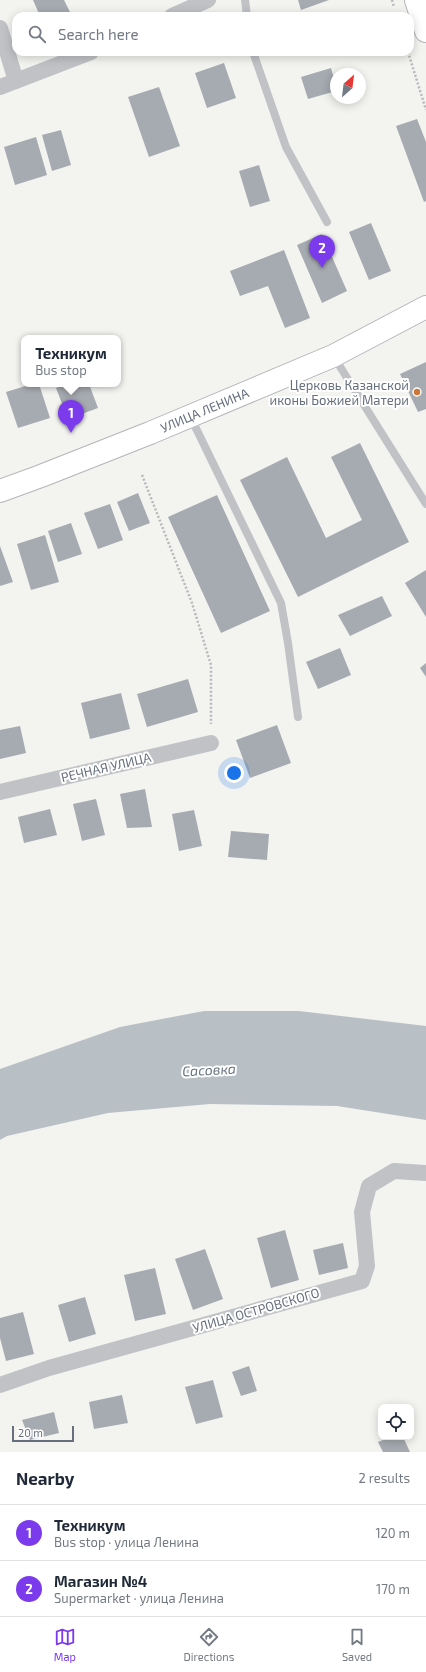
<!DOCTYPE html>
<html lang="en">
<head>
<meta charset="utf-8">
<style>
	:root { --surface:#fff; --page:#f6f6f7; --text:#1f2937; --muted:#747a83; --line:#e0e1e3; --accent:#7c3aed }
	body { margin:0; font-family:"Exo 2",sans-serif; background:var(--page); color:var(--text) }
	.controls { position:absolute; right:12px; bottom:12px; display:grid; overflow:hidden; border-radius:8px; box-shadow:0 2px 10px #0003 }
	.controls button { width:36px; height:36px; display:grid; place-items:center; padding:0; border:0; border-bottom:1px solid var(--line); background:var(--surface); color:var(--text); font:20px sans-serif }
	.compass { position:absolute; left:330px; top:68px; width:36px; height:36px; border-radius:50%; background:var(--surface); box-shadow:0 2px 10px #0003; rotate:28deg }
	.scale { position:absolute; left:12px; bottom:10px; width:62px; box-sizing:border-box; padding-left:4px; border:2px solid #666f7d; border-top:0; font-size:11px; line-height:14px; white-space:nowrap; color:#666f7d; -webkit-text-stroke:3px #fff; paint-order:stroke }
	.you { position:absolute; left:234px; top:773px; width:14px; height:14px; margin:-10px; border:3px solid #fff; border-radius:50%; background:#1a73e8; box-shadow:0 0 0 6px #1a73e833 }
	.badge { display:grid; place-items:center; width:26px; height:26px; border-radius:50%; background:var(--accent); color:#fff; font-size:13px; font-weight:700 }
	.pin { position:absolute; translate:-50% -33px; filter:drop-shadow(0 1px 2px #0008) }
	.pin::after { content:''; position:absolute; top:21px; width:14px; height:12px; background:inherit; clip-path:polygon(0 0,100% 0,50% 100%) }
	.popup { position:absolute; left:21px; top:335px; width:100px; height:52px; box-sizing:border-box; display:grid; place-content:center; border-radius:8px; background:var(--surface); filter:drop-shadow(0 1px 3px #0005); font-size:13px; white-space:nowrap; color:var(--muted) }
	.popup b { font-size:15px; color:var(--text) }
	.popup::after { content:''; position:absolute; left:50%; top:100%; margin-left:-8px; border:8px solid transparent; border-top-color:var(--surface) }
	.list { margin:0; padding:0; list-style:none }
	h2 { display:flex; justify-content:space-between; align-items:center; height:52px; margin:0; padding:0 16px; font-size:17px }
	h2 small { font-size:13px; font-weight:400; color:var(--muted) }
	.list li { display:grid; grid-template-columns:26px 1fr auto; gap:12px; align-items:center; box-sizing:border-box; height:56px; padding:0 16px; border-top:1px solid var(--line) }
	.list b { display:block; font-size:15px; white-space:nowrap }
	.list p { margin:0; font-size:13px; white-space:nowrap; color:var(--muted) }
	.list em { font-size:13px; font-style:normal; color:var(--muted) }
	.icon { flex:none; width:22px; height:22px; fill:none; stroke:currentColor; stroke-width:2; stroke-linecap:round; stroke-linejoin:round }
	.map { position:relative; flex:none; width:426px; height:1452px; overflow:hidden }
	.search { position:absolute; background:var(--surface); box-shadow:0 2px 10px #0003; left:12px; right:12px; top:12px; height:44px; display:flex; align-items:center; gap:10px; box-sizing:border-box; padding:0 14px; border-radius:12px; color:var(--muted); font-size:15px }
	.sheet { height:164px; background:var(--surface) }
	nav { display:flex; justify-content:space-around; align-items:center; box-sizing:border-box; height:56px; border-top:1px solid var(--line); background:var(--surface); font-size:11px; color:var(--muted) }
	nav a { display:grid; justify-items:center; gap:2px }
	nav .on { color:var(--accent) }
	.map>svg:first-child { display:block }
	.water { fill:#b9c0c5 }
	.building { fill:#a6abb1 }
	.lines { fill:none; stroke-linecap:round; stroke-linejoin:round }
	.primary-casing { stroke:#b3b5b9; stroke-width:24 }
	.path { stroke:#b7b9bb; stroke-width:2.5; stroke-dasharray:2 2; stroke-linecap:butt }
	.service { stroke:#c0c2c5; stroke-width:8 }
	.minor { stroke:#c0c2c5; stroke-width:16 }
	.primary { stroke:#fff; stroke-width:22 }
	.poi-dot { fill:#cc7637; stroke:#fff; stroke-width:1.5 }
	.labels { text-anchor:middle; stroke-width:4; stroke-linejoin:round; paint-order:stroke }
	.poi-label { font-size:13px; fill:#666f7d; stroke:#fff; text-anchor:end }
	.street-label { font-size:13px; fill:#666f7d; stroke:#fff }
	.water-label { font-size:14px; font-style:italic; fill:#677581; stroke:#fff }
</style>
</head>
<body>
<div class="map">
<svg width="426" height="1452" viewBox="0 0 426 1452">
	<rect width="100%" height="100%" fill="#f3f3f0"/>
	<path class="water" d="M 204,1011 L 299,1011 L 426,1026 L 426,1120 L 337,1106 L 210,1104 L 108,1113 L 7,1136 L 0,1140 L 0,1069 L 120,1027 Z"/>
	<path class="building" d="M 33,0 L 64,0 L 72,16 L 40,16 Z
		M 298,0 L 329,0 L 301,10 Z
		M 224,63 L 236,98 L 207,108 L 195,73 Z
		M 331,68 L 336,85 L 336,91 L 308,99 L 301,77 Z
		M 159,87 L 180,146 L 149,157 L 128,97 Z
		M 417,119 L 426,142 L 426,201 L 424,202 L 396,126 Z
		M 61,130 L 71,165 L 52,171 L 42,135 Z
		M 36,137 L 47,175 L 15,185 L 4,147 Z
		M 259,165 L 270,201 L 250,207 L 239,171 Z
		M 371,223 L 391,271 L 369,280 L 349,232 Z
		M 322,234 L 347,291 L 322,303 L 297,245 Z
		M 284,250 L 310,318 L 285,328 L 268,286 L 240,296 L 230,271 Z
		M 426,362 L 426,409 L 418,412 L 400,374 Z
		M 32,384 L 39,384 L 50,418 L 18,428 L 6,392 Z
		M 67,384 L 89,384 L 98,408 L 68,419 L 56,388 Z
		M 360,443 L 409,542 L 298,597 L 240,480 L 287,457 L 326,538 L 362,520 L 331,457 Z
		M 138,493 L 150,523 L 129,531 L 117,502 Z
		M 217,495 L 270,611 L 221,633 L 168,517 Z
		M 110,504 L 123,540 L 98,549 L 84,513 Z
		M 71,523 L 82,554 L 58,562 L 48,531 Z
		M 45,535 L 59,582 L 31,590 L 17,544 Z
		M 0,546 L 13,582 L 0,586 Z
		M 426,570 L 426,617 L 405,583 Z
		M 382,596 L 392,616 L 350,636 L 338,615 Z
		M 340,648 L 351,675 L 318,689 L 306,662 Z
		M 426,663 L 426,677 L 420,668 Z
		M 188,679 L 198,712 L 147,727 L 137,694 Z
		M 121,693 L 130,729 L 90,739 L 81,703 Z
		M 277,725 L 291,763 L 250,778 L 236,740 Z
		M 20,726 L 26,753 L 0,759 L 0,730 Z
		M 145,789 L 152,827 L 127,828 L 120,794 Z
		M 96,799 L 105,835 L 82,841 L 73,804 Z
		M 50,809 L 57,835 L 24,843 L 18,817 Z
		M 194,810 L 202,846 L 179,851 L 172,814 Z
		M 231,831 L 269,834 L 267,860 L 228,857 Z
		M 285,1230 L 299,1280 L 271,1288 L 257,1238 Z
		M 343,1243 L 348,1268 L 319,1275 L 313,1250 Z
		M 205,1249 L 223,1299 L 193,1310 L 175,1259 Z
		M 155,1268 L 166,1314 L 135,1321 L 124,1275 Z
		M 85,1297 L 96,1334 L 69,1342 L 58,1305 Z
		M 23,1312 L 34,1354 L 6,1361 L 0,1338 L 0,1318 Z
		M 249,1366 L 257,1391 L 241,1396 L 232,1372 Z
		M 213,1380 L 223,1417 L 196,1424 L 185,1387 Z
		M 122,1395 L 128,1423 L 94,1429 L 89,1402 Z
		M 54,1412 L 59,1433 L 30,1440 L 22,1420 Z
		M 390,1437 L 403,1437 L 410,1452 L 383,1452 L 378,1442 Z"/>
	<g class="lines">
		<g class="primary-casing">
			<g id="primary">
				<path d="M 416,0 L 426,31"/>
				<path id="s1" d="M 0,491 L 41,476 L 150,433 L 333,356 L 426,307"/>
			</g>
		</g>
		<path class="path" d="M 392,0 L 394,7
			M 408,52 L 426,110
			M 142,475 L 192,603 L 211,665 L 211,724"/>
		<path class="service" d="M 245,0 L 247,16
			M 253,52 L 286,147 L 327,222
			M 334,357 L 426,504
			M 191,418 L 281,603 L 288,643 L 298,717"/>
		<path class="minor" d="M 172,16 L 208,0
			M 0,28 L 16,81
			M 0,87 L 91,52
			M 0,792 L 211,743
			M 0,1385 L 49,1368 L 362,1281 L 367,1266 L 362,1212 L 369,1186 L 394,1171 L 426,1173"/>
		<use href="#primary" class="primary"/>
	</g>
	<circle class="poi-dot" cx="417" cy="392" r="4"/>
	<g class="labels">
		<g class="poi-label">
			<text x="409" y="390">Церковь Казанской<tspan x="409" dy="15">иконы Божией Матери</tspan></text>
		</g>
		<g class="street-label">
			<text dy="5" stroke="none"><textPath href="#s1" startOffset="220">УЛИЦА ЛЕНИНА</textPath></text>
			<text transform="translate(106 767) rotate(-13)" y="5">РЕЧНАЯ УЛИЦА</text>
			<text transform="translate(256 1310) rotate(-16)" y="5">УЛИЦА ОСТРОВСКОГО</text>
		</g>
		<g class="water-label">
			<text transform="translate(209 1070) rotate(-3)" y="5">Сасовка</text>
		</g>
	</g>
</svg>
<div class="controls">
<button><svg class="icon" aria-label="locate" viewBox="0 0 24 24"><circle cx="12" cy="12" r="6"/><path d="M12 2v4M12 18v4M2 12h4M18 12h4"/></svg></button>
</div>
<svg class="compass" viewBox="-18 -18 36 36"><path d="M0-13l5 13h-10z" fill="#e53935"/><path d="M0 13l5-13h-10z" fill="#747a83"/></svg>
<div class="scale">20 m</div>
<div class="you"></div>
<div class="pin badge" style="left:71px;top:433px">1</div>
<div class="popup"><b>Техникум</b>Bus stop</div>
<div class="pin badge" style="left:322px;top:268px">2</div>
<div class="search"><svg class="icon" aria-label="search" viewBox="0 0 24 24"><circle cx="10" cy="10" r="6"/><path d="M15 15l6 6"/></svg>Search here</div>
</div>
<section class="sheet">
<h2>Nearby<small>2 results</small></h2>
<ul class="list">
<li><span class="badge">1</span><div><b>Техникум</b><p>Bus stop · улица Ленина</p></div><em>120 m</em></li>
<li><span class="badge">2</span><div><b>Магазин №4</b><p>Supermarket · улица Ленина</p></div><em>170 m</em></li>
</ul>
</section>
<nav>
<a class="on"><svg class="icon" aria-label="map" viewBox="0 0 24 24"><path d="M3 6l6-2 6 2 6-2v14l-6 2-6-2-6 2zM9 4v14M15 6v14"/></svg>Map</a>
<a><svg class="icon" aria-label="directions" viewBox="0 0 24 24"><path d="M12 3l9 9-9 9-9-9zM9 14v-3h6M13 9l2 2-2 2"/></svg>Directions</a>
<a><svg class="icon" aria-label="saved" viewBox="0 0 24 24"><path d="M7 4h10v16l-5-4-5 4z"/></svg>Saved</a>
</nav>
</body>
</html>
